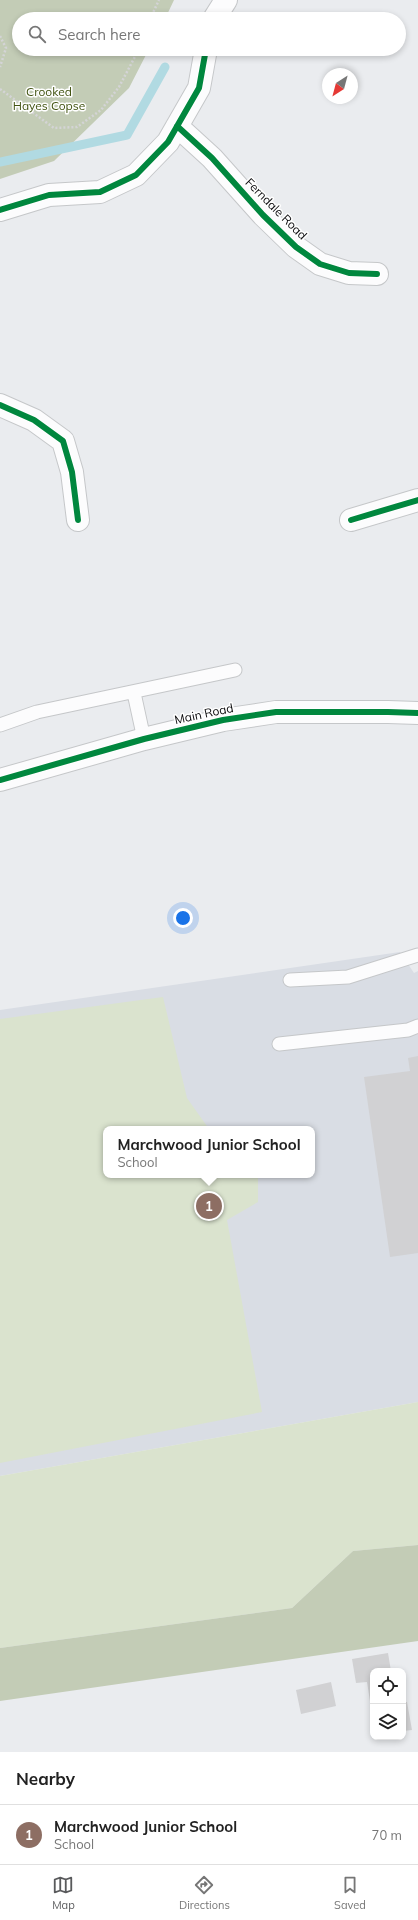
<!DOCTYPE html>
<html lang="en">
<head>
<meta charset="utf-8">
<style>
	:root { --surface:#fff; --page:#f2f2f2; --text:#222; --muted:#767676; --line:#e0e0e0; --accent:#595a5c }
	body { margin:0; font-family:Mulish,sans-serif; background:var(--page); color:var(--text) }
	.controls { position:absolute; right:12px; bottom:12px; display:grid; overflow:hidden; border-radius:8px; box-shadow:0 2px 6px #0003 }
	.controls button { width:36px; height:36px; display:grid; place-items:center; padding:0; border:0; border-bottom:1px solid var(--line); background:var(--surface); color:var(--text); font:20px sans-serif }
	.compass { position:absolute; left:322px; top:68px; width:36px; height:36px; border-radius:50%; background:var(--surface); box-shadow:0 2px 6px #0003; rotate:216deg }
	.you { position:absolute; left:183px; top:918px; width:14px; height:14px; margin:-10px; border:3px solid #fff; border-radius:50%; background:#1a73e8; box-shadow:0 0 0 6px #1a73e833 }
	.badge { display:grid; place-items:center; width:26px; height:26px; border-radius:50%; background:var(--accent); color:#fff; font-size:13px; font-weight:700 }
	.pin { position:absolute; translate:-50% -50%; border:2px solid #fff; box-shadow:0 1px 4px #0006 }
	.popup { position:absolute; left:103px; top:1126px; width:212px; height:52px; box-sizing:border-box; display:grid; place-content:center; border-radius:8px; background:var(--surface); filter:drop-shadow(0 1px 3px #0005); font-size:13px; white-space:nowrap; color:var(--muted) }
	.popup b { font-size:15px; color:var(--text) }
	.popup::after { content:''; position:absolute; left:50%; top:100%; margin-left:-8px; border:8px solid transparent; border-top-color:var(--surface) }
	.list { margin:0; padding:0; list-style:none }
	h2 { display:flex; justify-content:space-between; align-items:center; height:52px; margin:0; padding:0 16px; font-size:17px }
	h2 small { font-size:13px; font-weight:400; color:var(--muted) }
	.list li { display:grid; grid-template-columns:26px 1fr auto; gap:12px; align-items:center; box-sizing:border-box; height:60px; padding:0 16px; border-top:1px solid var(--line) }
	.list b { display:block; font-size:15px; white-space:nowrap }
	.list p { margin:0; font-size:13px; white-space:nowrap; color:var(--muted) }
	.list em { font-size:13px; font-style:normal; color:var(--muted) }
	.icon { flex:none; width:22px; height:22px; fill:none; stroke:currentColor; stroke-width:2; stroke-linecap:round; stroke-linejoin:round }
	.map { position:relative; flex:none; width:418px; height:1752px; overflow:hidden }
	.search { position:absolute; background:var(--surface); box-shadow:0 2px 6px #0003; left:12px; right:12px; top:12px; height:44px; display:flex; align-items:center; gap:10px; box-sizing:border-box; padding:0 14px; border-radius:22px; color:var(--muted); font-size:15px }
	.sheet { height:112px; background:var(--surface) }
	nav { display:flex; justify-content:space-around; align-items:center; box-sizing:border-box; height:56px; border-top:1px solid var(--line); background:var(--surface); font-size:11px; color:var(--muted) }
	nav a { display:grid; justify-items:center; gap:2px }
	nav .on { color:var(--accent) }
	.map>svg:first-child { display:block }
	.built { fill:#d9dde4; fill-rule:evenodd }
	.green { fill:#dae3ce }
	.forest { fill:#c3ccb6 }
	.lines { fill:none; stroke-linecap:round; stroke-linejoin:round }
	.stream { stroke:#b1dae2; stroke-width:9 }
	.building { fill:#d1d1d3 }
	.lane-casing { stroke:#c5c7c9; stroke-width:15 }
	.street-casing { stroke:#c5c7c9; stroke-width:24 }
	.secondary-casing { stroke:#c5c7c9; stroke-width:24 }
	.path { stroke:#d4d4d6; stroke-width:2.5; stroke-dasharray:2 2; stroke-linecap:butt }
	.lane { stroke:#fcfcfd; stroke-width:13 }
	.street { stroke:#fcfcfd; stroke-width:22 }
	.secondary { stroke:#fcfcfd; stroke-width:22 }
	.cycleway-casing { stroke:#fff; stroke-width:8 }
	.cycleway { stroke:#00873e; stroke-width:6 }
	.labels { text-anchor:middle; stroke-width:3; stroke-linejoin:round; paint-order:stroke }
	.park-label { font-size:12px; fill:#425412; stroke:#fff }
	.street-label { font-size:12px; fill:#0b0b0d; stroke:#fff }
</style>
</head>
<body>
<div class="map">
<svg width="418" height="1752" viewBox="0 0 418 1752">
	<rect width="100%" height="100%" fill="#eaecef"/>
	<path class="built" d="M 400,952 L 414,973 L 418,971 L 418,1402 L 0,1476 L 0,1010 ZM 106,1129 L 312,1129 L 312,1175 L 106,1175 Z"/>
	<path class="green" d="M 163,997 L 187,1098 L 209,1129 L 106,1129 L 106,1175 L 258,1175 L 258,1202 L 227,1220 L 262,1412 L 0,1463 L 0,1019 Z
		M 418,1402 L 418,1545 L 353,1551 L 292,1608 L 0,1648 L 0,1476 Z"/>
	<path class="forest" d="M 0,0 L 174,0 L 165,19 L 19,19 L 19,49 L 149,49 L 129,88 L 54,161 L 0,179 Z
		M 418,1545 L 418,1641 L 0,1701 L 0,1648 L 292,1608 L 353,1551 Z"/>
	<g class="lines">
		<path class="stream" d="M 0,162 L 127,135 L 165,67"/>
	</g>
	<path class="building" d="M 418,1056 L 418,1253 L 390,1257 L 364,1077 L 410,1071 L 408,1058 Z
		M 388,1653 L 391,1671 L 373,1671 L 372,1714 L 367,1682 L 356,1683 L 352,1659 Z
		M 331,1682 L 336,1706 L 301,1714 L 296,1690 Z
		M 403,1702 L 407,1702 L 412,1730 L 403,1731 Z"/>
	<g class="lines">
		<g class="lane-casing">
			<path id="lane" d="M 134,693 L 144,739
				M 0,725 L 37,712 L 235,670
				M 290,980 L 348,977 L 418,955
				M 279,1044 L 408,1030 L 418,1026"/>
		</g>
		<g class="street-casing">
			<path id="street" d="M 214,19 L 226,0
				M 177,126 L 212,158 L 263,215 L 296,247 L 320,264 L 349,273 L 377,274
				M 0,210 L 49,195 L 100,192 L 136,175 L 168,142 L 199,88 L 206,49
				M 0,405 L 34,420 L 63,441 L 72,472 L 78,520
				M 351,520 L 418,500"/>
		</g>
		<g class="secondary-casing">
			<path id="secondary" d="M 0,780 L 144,739 L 223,720 L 276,712 L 388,712 L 418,713"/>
		</g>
		<path class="path" d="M 150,19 L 159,0
			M 0,36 L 6,48 L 0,67
			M 0,89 L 54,128 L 77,127 L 101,110 L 119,87 L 139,49"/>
		<use href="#lane" class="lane"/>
		<use href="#street" class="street"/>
		<use href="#secondary" class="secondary"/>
		<g class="cycleway-casing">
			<path id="cycleway" d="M 177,126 L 212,158 L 263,215 L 296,247 L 320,264 L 349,273 L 377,274
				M 0,210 L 49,195 L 100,192 L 136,175 L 168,142 L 199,88 L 206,49
				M 0,405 L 34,420 L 63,441 L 72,472 L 78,520
				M 351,520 L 418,500
				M 0,780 L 144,739 L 223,720 L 276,712 L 388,712 L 418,713"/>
		</g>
		<use href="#cycleway" class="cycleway"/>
	</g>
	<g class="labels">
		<g class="park-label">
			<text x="49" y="96">Crooked<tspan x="49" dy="14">Hayes Copse</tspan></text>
		</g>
		<g class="street-label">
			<text transform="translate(276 209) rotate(45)" y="4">Ferndale Road</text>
			<text transform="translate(204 714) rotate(-12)" y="4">Main Road</text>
		</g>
	</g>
</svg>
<div class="controls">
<button><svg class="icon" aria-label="locate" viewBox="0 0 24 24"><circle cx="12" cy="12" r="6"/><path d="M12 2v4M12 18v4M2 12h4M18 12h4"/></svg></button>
<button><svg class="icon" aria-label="layers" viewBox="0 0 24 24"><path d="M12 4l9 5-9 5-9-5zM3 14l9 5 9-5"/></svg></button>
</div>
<svg class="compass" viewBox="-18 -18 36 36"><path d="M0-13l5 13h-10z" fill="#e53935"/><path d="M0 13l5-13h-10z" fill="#767676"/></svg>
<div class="you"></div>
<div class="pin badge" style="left:209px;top:1206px;background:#8d6e63">1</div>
<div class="popup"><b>Marchwood Junior School</b>School</div>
<div class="search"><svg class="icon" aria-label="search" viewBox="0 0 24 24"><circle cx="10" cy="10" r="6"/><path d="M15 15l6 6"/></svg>Search here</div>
</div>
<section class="sheet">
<h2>Nearby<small></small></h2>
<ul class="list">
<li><span class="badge" style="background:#8d6e63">1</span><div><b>Marchwood Junior School</b><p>School</p></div><em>70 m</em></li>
</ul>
</section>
<nav>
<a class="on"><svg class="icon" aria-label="map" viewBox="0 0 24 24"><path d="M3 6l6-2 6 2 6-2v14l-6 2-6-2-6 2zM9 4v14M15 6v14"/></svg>Map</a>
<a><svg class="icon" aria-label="directions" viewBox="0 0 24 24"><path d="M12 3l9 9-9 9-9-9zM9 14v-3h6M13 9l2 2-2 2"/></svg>Directions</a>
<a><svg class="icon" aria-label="saved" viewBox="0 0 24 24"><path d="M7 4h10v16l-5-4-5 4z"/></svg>Saved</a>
</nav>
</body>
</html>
